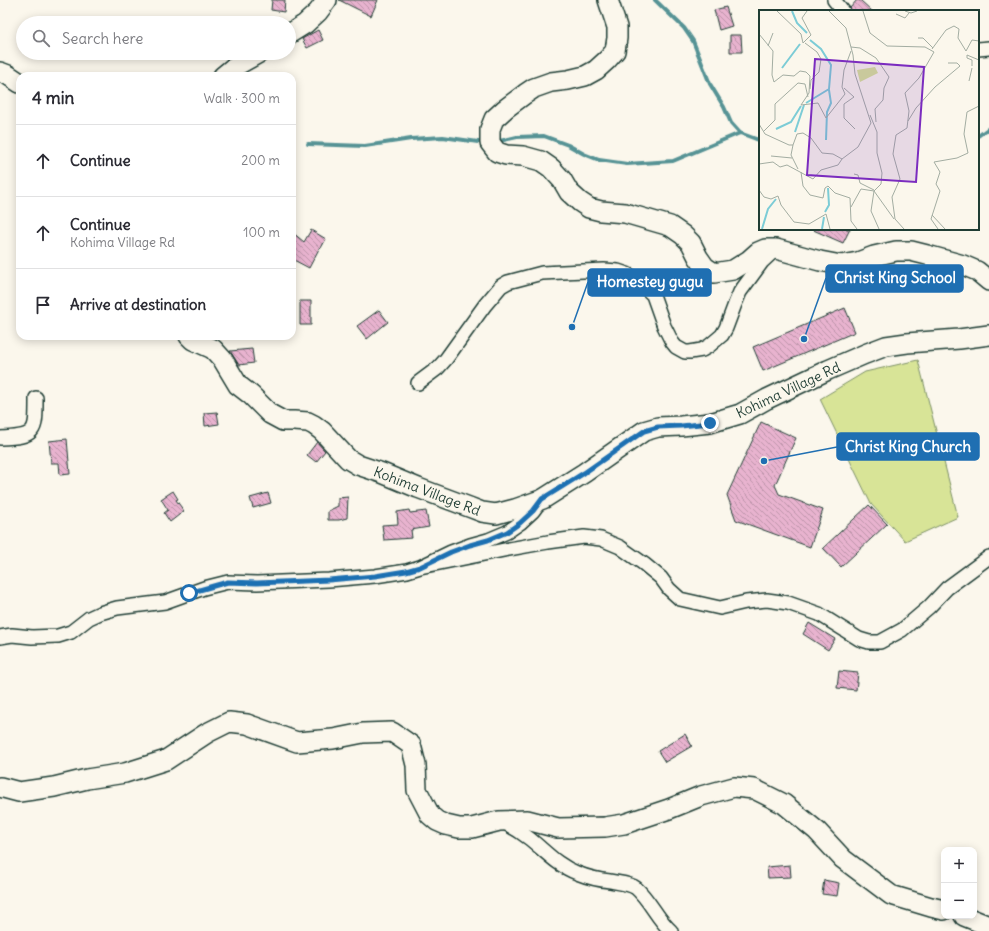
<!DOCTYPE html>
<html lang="en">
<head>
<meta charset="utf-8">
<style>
	:root { --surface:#fff; --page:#f7f7f7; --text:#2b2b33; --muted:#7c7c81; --line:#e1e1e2 }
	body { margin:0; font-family:Delius,sans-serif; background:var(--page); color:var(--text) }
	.controls { position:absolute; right:12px; bottom:12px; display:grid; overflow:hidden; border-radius:8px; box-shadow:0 2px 10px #0003 }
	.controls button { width:36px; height:36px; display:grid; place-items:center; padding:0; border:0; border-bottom:1px solid var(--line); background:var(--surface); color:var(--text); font:20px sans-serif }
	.stop { position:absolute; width:12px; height:12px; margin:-9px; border:3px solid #1f6fb2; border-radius:50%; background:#fff }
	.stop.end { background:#1f6fb2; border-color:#fff; box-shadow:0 1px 4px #0008 }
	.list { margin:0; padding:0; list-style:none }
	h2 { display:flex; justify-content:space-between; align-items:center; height:52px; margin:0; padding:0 16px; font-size:17px }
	h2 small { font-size:13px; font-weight:400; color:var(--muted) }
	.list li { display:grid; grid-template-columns:26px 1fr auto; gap:12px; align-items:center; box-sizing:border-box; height:72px; padding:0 16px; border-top:1px solid var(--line) }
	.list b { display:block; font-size:15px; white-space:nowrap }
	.list p { margin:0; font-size:13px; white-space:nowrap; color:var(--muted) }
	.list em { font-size:13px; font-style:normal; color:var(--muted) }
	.icon { flex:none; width:22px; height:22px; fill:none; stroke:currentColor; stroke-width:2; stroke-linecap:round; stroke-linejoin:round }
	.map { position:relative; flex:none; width:989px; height:931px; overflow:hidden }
	.search { position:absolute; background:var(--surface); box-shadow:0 2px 10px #0003; left:16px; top:16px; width:280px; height:44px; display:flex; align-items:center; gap:10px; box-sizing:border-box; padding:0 14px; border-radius:22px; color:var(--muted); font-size:15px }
	.panel { position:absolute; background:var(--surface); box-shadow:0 2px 10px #0003; left:16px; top:72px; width:280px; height:268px; border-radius:12px }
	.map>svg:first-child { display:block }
	.green { fill:#d8e497; stroke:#7c9066 }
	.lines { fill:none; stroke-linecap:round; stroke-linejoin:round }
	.stream { stroke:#579395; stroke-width:4 }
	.building { fill:url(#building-back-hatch); stroke:#1f3d34 }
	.street-casing { stroke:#1f3d34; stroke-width:16 }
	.secondary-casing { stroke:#1f3d34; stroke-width:22 }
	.street { stroke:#fbf7ec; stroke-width:13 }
	.secondary { stroke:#fbf7ec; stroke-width:19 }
	.route { stroke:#1f6fb2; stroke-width:5 }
	.labels { text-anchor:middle; stroke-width:3; stroke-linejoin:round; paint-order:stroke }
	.street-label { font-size:14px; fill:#1f3d34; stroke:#fbf7ec }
	.inset-river { fill:none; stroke:#7cccd6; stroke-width:2 }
	.inset-road { fill:none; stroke:#a3ada2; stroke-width:1 }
	.view { fill:#7b2cbf; fill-opacity:0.15; stroke:#7b2cbf; stroke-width:2 }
	.inset-edge { fill:none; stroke:#1f3d34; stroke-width:2 }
	.leader { fill:none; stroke:#1f6fb2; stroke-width:1.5 }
	.callout-dot { fill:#1f6fb2; stroke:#fbf7ec; stroke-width:1.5 }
	.callout { fill:#1f6fb2; stroke:#1f6fb2; stroke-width:1.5 }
	.callout-label { font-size:15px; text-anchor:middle; font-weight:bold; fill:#fff }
</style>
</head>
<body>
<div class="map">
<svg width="989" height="931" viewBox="0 0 989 931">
	<defs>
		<pattern id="building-back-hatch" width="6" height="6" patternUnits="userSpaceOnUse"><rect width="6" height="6" fill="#e8b3cf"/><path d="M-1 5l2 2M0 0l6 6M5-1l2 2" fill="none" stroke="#bb93a9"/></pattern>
	</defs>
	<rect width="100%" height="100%" fill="#fbf7ec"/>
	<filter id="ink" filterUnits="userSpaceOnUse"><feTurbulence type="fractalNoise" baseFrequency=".025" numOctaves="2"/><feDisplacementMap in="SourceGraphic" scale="8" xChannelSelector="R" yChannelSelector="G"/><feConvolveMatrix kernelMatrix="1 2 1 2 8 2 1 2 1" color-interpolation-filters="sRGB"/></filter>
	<g filter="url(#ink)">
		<path class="green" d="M 918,360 L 958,517 L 905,541 L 871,504 L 820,399 L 865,372 Z"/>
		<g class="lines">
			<path class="stream" d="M 655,0 L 684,28 L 693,41 L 710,84 L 724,107 L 731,123 L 740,133 L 756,139 L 760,140
				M 978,136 L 989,128
				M 495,142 L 517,137 L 544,136 L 568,145 L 584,154 L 599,160 L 627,164 L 673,161 L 740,133
				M 308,144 L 365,146 L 411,139 L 443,137 L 485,143"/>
		</g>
		<path class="building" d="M 272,0 L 285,0 L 284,12 L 271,10 Z
			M 339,0 L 378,0 L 371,16 Z
			M 857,0 L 860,0 L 872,11 L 851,11 L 850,8 Z
			M 726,7 L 732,26 L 719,30 L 714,10 Z
			M 318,30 L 323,40 L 307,48 L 302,39 Z
			M 730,35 L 741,35 L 742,52 L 730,52 Z
			M 811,229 L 850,229 L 843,243 Z
			M 311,230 L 326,239 L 321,248 L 320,247 L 309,268 L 292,259 L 292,232 L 304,242 Z
			M 300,301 L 311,301 L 311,325 L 300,325 Z
			M 845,308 L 855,332 L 763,371 L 753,347 Z
			M 379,310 L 388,322 L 367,339 L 357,326 Z
			M 252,349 L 254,363 L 239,365 L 230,351 Z
			M 217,412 L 219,424 L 205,426 L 204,413 Z
			M 761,422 L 796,438 L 775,485 L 779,494 L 823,510 L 810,547 L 736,520 L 727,495 Z
			M 67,439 L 70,474 L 60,475 L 59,463 L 51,463 L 49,441 Z
			M 317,442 L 325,451 L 316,462 L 307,455 Z
			M 173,491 L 178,499 L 176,500 L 184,511 L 170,522 L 164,513 L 168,510 L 161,499 Z
			M 268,493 L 271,503 L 253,508 L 250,498 Z
			M 348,497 L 347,518 L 339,520 L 328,520 L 328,511 L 338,506 L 338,498 Z
			M 869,505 L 887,524 L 841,567 L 823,548 Z
			M 409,510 L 410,513 L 426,511 L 429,527 L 411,530 L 412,538 L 384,540 L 382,525 L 398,524 L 397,512 Z
			M 809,623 L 835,639 L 828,650 L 803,634 Z
			M 839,671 L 858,673 L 856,690 L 837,688 Z
			M 685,734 L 692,746 L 665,762 L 658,751 Z
			M 790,865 L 791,877 L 768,878 L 767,867 Z
			M 824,880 L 839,883 L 837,896 L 822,894 Z"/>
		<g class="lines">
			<g class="street-casing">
				<path id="street" d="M 834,0 L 843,11
					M 978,49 L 989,48
					M 418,383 L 438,368 L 446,359 L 485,305 L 501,286 L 508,282 L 542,273 L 604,270 L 618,271 L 627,274 L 636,279 L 653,295 L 664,326 L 672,342 L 676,347 L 685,352 L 690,352 L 702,350 L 709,346 L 722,335 L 726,328 L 735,304 L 740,292 L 762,262 L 776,249
					M 0,438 C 37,437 36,432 36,398
					M 420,567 L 504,550 L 548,542 L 584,537 L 601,539 L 620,547 L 644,564 L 661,578 L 669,589 L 680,599 L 720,608 L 746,602 L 767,600 L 788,603 L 819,614 L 859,639 L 869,642 L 880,642 L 902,630 L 929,607 L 947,588 L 989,557
					M 0,637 L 12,635 L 32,637 L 58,636 L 71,632 L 89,618 L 100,613 L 117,608 L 165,602 L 204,588 L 228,582 L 257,583 L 329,580 L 375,576 L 407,571 L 420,567 L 451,552 L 470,545 L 488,540 L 507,532 L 520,523 L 533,511 L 541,500
					M 501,821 C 511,826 521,832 530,839 C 545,851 558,866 577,873 C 587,877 599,880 610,881 C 618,883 629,883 636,888 C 650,900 657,919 671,931"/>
			</g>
			<g class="secondary-casing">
				<path id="secondary" d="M 608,0 L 617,27 L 617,38 L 615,51 L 607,60 L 596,70 L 585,76 L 568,80 L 551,82 L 534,88 L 525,94 L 505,109 L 494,119 L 490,129 L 490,143 L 497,152 L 506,155 L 523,156 L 541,161 L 551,168 L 562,180 L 569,192 L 580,202 L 589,208 L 601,211 L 625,213 L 670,226 L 683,235 L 691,243 L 698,257 L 705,267 L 714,273 L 733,270 L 749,260 L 758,252 L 765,249 L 776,249 L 820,261 L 841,265 L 858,262 L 874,256 L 896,251 L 911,251 L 927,255 L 963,265 L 977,271 L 989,281
					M 289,34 L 305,24 L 318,12 L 327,0
					M 0,72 L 8,75 L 20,83
					M 223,76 L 234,67 L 259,53
					M 189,336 L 193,340 L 213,349 L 223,360 L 238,385 L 251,395 L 270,414 L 283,421 L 294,421 L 308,422 L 314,425 L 322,431 L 348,459 L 358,465 L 382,473 L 418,488 L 469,507 L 482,512 L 496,514 L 515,509 L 543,499 L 584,473 L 644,431 L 658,427 L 681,426 L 710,423 L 740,414 L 767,399 L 828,370 L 865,354 L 886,346 L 907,343 L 959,339 L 989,335
					M 0,787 L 19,792 L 54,787 L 87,779 L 125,773 L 166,760 L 207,733 L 229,722 L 247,724 L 297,742 L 333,739 L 363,733 L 392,732 L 411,745 L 416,765 L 417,790 L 430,815 L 437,821 L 446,825 L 459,828 L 472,828 L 499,821 L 527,820 L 558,828 L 605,827 L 624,824 L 669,809 L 701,796 L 734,787 L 754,789 L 784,804 L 817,831 L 843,859 L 891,895 L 931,907 L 944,910
					M 964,916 L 989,926"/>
			</g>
			<use href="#street" class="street"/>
			<use href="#secondary" class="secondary"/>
		</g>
	</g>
	<g class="lines" filter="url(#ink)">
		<path class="route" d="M 189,593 L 217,585 L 228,582 L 257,583 L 329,580 L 375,576 L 406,571 L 420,567 L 451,552 L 470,545 L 488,540 L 507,532 L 520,523 L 533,511 L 542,499 L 584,473 L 644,431 L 658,427 L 681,426 L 710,423"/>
	</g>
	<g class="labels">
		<g class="street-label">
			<text transform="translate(788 390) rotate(-25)" y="5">Kohima Village Rd</text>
			<text transform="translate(427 491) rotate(21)" y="5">Kohima Village Rd</text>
		</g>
	</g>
	<g transform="translate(759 10)">
		<rect width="220" height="220" fill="#fbf7ec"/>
		<path d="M 116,57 L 119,63 L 101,72 L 98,60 Z" fill="#d8e497"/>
		<path class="inset-river" d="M 33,1 L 38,13 L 48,23M 23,58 L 41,34M 47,93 L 70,79 L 72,55 L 62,39 L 51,30M 17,119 L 32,112 L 42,96M 36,122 L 45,95M 67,130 L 68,102 L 72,93 L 70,80M 66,202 L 70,195 L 69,178M 3,219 L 9,199 L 17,189M 63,219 L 65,207"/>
		<path class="inset-road" d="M 18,1 L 42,24 L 44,33 L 52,25 L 43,8 L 48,1M 104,1 L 111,23 L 128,36 L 166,37 L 175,42 L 160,68 L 146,83 L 150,101 L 148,118 L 137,125 L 134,144 L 141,169 L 133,187 L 136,209 L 145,219M 146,1 L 152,3 L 158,1M 137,4 L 146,8 L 150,3M 0,24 L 14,41 L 13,65 L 15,72 L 24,65 L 35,66 L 41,61 L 47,62 L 51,66 L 50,83 L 42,95 L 59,93 L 67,108 L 86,84 L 83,77 L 85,60 L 92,41M 159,28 L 164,28 L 174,38M 46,33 L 58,42 L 62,49 L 60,62 L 52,70 L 51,79M 9,36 L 14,23M 92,37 L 101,38 L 117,48 L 130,67 L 125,78 L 124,90 L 116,99 L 117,112M 173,39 L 187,20 L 195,16 L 200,19 L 199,28 L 207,41 L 213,30 L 220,31M 213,56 L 213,50 L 208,48 L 208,45 L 220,50M 210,71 L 213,58M 85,78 L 95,87 L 85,94 L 85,108 L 96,119M 111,105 L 118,122 L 118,143 L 123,163 L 122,174 L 115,181 L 135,209M 149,111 L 157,98 L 176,77 L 201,56 L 198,53 L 189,53M 0,114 L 6,124 L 30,135 L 34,135 L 38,124 L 44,123 L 52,128 L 63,143 L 74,144 L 83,149M 5,121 L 16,110 L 16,94 L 39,73 L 46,74 L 49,87M 34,135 L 32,145 L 39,159M 12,146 L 33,148M 0,154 L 14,152 L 21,157 L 28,155 L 54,169 L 62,160 L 79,155 L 83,149 L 99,137 L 112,113 L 96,64 L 94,45 L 87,18 L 70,1M 42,162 L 44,176 L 51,185 L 64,188 L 66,178 L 69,176 L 76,183 L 91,188 L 92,211 L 98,219M 95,164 L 99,165 L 101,173 L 115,180M 0,180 L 5,187 L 12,189 L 19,186 L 22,195 L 35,212 L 50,214 L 67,204 L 71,219M 115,181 L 112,201 L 120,219M 92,197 L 102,179 L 115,181M 173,205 L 186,219M 179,219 L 172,209 L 181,181 L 177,174 L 181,162 L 175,152 L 198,148 L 209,143 L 205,124 L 208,102 L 220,96"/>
		<path class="view" d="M 56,49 L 165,57 L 157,172 L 48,165 Z"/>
		<rect width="220" height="220" class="inset-edge"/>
	</g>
	<path class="leader" d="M804 339L826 278M572 327L588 282M764 461L837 447"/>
	<g class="callout-dot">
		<circle cx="804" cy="339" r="4"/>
		<circle cx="572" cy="327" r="4"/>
		<circle cx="764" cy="461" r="4"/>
	</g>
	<g class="callout">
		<rect x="826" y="265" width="137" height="27" rx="4"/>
		<rect x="588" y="269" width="123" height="27" rx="4"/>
		<rect x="837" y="433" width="142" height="27" rx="4"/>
	</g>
	<g class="callout-label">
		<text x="895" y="283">Christ King School</text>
		<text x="650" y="287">Homestey gugu</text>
		<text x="908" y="452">Christ King Church</text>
	</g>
</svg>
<div class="controls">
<button>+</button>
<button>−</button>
</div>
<div class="stop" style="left:189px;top:593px"></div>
<div class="stop end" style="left:710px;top:423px"></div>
<div class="search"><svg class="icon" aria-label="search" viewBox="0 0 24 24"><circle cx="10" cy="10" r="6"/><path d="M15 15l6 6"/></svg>Search here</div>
<section class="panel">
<h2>4 min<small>Walk · 300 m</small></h2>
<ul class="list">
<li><svg class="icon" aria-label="ahead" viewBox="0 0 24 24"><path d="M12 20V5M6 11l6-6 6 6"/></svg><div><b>Continue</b></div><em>200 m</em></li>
<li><svg class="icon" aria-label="ahead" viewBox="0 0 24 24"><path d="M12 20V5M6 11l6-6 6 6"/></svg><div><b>Continue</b><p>Kohima Village Rd</p></div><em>100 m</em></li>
<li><svg class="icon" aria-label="arrive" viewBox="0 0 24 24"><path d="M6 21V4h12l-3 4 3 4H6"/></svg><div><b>Arrive at destination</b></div></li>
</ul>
</section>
</div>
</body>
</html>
